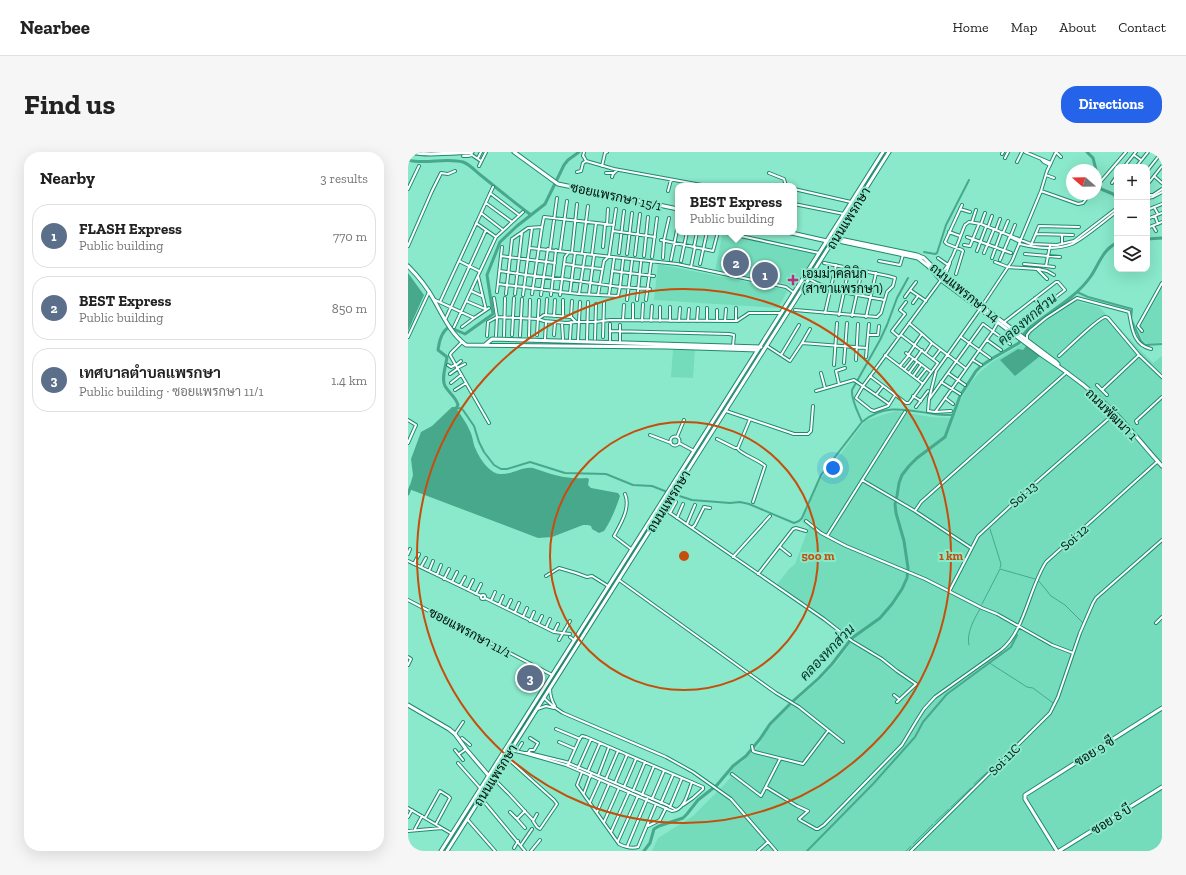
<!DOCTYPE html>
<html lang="en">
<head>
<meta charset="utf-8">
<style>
	:root { --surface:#fff; --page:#f6f6f6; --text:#222; --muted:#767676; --line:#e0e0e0; --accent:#2563eb }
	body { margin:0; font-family:"Zilla Slab",Sarabun,serif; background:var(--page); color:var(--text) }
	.controls { position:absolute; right:12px; top:12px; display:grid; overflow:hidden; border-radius:8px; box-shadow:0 4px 16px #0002 }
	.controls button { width:36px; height:36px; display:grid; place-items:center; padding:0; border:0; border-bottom:1px solid var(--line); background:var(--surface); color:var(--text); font:20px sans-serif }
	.compass { position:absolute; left:658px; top:12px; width:36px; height:36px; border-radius:50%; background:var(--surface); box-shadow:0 4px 16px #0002; rotate:290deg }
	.you { position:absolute; left:425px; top:316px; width:14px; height:14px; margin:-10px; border:3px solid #fff; border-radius:50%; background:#1a73e8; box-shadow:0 0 0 6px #1a73e833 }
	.badge { display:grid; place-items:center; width:26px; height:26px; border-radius:50%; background:var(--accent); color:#fff; font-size:13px; font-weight:700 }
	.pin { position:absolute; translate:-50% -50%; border:2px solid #fff; box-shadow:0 1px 4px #0006 }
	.popup { position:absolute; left:267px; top:31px; width:122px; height:52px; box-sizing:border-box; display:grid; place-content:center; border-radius:8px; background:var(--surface); filter:drop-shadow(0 1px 3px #0005); font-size:13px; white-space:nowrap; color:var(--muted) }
	.popup b { font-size:15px; color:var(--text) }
	.popup::after { content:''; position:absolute; left:50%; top:100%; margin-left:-8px; border:8px solid transparent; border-top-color:var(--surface) }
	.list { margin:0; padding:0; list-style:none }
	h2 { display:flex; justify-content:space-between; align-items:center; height:52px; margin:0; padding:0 16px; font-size:17px }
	h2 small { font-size:13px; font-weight:400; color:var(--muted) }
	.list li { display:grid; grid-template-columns:26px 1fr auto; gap:12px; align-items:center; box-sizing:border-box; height:64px; margin:0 8px 8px; padding:0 8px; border:1px solid var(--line); border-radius:16px }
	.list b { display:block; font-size:15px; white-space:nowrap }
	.list p { margin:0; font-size:13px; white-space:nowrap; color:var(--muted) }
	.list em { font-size:13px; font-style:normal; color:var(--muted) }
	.icon { flex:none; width:22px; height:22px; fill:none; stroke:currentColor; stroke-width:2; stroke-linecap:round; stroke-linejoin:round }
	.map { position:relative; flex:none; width:754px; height:699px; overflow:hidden; border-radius:16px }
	header { display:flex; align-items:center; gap:24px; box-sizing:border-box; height:56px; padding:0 20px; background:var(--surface); border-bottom:1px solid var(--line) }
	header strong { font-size:19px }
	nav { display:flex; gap:22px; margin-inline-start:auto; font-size:14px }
	.intro { display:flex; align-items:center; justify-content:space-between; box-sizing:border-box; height:96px; padding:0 24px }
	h1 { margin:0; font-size:28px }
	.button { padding:10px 18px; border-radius:16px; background:var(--accent); color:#fff; font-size:14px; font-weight:700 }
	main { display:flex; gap:24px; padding:0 24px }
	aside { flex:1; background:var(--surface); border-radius:16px; box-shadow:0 4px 16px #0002 }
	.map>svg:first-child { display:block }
	.built { fill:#74dcbb }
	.water { fill:#48a88c }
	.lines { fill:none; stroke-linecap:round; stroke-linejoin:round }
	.stream { stroke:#48a88c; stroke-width:1 }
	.canal { stroke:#48a88c; stroke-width:2 }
	.river { stroke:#48a88c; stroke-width:3 }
	.street-casing { stroke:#1f896e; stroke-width:4 }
	.secondary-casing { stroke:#1f896e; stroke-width:5 }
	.street { stroke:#fff; stroke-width:2 }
	.secondary { stroke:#fff; stroke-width:3 }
	.ring { fill:none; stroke:#c54e0c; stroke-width:2 }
	.poi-dot { fill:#b5337b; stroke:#89e9ca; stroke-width:1.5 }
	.labels { text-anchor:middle; stroke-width:4; stroke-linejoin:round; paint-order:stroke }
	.street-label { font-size:13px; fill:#00100a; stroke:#89e9ca }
	.poi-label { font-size:13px; fill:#00100a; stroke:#89e9ca; text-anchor:start }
	.water-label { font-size:14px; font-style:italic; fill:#053327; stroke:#89e9ca }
	.centre { fill:#c54e0c; stroke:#89e9ca; stroke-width:2 }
	.ring-label { font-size:12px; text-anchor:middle; font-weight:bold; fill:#c54e0c; stroke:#89e9ca; stroke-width:4; stroke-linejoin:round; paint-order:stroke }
</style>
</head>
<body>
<header>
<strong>Nearbee</strong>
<nav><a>Home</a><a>Map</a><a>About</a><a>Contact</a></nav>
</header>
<div class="intro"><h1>Find us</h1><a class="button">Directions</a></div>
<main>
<aside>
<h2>Nearby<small>3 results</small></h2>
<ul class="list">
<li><span class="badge" style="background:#5c6f8a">1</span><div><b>FLASH Express</b><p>Public building</p></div><em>770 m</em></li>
<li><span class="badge" style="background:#5c6f8a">2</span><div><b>BEST Express</b><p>Public building</p></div><em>850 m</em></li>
<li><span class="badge" style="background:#5c6f8a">3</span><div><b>เทศบาลตำบลแพรกษา</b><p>Public building · ซอยแพรกษา 11/1</p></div><em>1.4 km</em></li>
</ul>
</aside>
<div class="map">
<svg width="754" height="699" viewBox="0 0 754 699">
	<rect width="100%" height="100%" fill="#89e9ca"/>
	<path class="built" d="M 315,80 L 320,80 L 409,99 L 387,136 L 378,132 L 307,118 Z
		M 250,112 L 380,138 L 370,156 L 246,148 Z
		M 754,129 L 754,190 L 743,192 L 737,191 L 734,187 L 729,174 Z
		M 668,149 L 691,155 L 745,211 L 754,204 L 754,699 L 244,699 L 250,686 L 285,664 L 317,632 L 323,625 L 320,623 L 327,614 L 334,610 L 351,593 L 358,579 L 376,559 L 413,527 L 429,510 L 443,490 L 367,435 L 381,417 L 387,412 L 401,375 L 394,370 L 408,335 L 414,325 L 423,315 L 457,269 L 474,263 L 488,259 L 523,265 L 545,266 L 552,249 L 560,234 L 571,221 L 584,210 L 614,192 L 620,182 L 626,177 Z
		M 269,197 L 287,198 L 285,226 L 263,225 L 265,198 Z"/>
	<path class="water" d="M 0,121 L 16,143 L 0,179 Z
		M 619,193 L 636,206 L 632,204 L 607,224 L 592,208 L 610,197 L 615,198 Z
		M 44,255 L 47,255 C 53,263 58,270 62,279 C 64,283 65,289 66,293 C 70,304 80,321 92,322 C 104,323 114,314 125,316 C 129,317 133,319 137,320 C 152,325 163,327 179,326 L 181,327 L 180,333 L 183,336 L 210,341 L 212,344 C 208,356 203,369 196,379 L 191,381 L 184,377 L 183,374 L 180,373 L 175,373 L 144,385 L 130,386 L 1,337 L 5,323 L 3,307 L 13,280 L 24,274 Z"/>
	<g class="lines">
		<path class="stream" d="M 582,377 L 593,412 L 592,416
			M 630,428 L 643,444 L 657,453 L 675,471
			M 574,452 L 592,417 L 627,427
			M 561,493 C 558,482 566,467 572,457
			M 580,510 L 619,535 L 625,536 L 645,551 L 645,553
			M 619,581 L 634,568
			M 598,602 L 617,583
			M 587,613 L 596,604
			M 566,632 L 586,614
			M 543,655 L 563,636
			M 527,670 L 541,657
			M 505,692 L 525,672
			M 498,699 L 503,694"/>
		<path class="canal" d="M 516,100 L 527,102 L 529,101 L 538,73 L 561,28
			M 669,140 L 680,145 L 724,157 L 723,167 L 733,189 L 737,193 L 754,192
			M 48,257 L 52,256 L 55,258 L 66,274 L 71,290 L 76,300 L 86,313 L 93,317 L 99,317 L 122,310 L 157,321 L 198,322 L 225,333 L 244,334 L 262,341 L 284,348 L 322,351 L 332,350 L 341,352 L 386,371 L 391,369 L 394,366 L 413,323 L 454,270 C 477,251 499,258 526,262 C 532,263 538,263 544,263
			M 454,270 C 450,260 443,248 444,238 L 472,188 L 479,173 L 489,146 L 500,126
			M 399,699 L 465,632 L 507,585 L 515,570 L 539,542 L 603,495 L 609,483"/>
		<path class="river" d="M 679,0 L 685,6 L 693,37 L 705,42 L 709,46
			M 0,8 C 18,13 37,5 55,10 C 63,13 68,20 75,25 C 91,38 107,51 123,63
			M 739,87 L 754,86
			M 47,258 L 50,253 C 48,245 41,241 37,234 C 33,226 38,214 39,205 L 30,198 C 31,190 34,179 41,175 L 57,182 L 85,162 L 79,123 L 92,90 L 109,74 L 137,52 L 156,13 L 160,8 L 171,0
			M 0,342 L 3,334
			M 384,550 L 411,526 L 424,512 L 444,486 L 472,466 L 484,452 L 494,437 L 499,426 L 500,416 L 496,389 L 488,361 L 487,352 L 489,344 L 491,331 L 494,323 L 501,314 L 509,306 L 537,285 L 552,244 L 568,219 L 573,214 L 585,206 L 611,191 L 616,182 L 621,176 C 642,159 667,147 683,124 C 691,112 695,97 709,91
			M 236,699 L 242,691 L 246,677 L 251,674 L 275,666 L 279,662 L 290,648 L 309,633 L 325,614 L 338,604 L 352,587 L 362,572 L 383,551"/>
		<g class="street-casing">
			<path id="street" d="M 176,0 L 175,4 L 176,5 L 178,9
				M 617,0 L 643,11
				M 648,0 L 653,5
				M 63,1 L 64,3 L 73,9
				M 594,2 L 595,0
				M 726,3 L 733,8
				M 55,4 L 60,4 L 64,3
				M 70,6 L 73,0
				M 597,6 L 600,0
				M 634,8 L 636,10 L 642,13
				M 609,10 L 614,0
				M 71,14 L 78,0
				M 194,14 L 197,1 L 199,0
				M 716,15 L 728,0
				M 728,15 L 740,0
				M 739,19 L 754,0
				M 169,20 L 173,19 L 175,11 L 178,9 L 206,17 L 299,34
				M 198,21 L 205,21
				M 361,21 L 376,27 L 378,34
				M 638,23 L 646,26
				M 746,24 L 754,31
				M 204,25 L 205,22 L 209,18
				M 704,31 L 709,24
				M 739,33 L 754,14
				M 688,35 L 718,0
				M 0,37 L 11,14
				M 386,37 L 443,50
				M 260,39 L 263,28
				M 633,39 L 639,19 L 648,0
				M 82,41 L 111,63
				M 739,43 L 745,43 L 754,37
				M 739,46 L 745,45 L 754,40
				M 78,51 L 104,70
				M 386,52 L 436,62
				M 746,55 L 750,62
				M 552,57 L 562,60
				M 739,58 L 754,52
				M 73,61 L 95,78
				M 747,64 L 750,72
				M 739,67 L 754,61
				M 564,70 L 568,58
				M 68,71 L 88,85
				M 573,72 L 577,61
				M 199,73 L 200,57
				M 745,74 L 748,79
				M 580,75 L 584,64
				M 739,76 L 754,70
				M 588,78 L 592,67
				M 205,79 L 247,85
				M 314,80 L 411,101
				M 541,80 L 552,84
				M 595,81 L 600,69
				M 628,82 L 665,83
				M 603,83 L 607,73
				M 559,85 L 603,101
				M 602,85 L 612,90
				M 253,88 L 305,99 L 310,80
				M 612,92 C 628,96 648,98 664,92 C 675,87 699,67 709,59
				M 654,92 L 654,83
				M 556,93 L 562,94 L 571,72
				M 623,93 L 631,74 L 671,75
				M 0,94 L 24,39 L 33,21 L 40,22 L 47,19
				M 195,95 L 197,73
				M 286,95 L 289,80
				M 122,96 L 269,112 L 378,135 L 386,141
				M 142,98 L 149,46
				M 152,99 L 159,49
				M 569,99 L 578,75
				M 164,100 L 169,52
				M 174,101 L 180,54
				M 211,101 L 216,59
				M 576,101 L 586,77
				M 184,102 L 188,71
				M 219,102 L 224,61
				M 617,102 L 652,105
				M 227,103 L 232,62
				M 93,104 L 147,111
				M 236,104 L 240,65
				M 244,105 L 249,66
				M 255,106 L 256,88 L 261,66
				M 530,106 L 540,113
				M 584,106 L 593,81
				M 263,108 L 270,73
				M 592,108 L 602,84
				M 51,109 L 71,119
				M 273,109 L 279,80
				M 471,109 L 492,113 L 495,103
				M 587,110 L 600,115 L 629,117 L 639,127
				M 156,112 L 165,113
				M 292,112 L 299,80
				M 616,112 L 638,114 L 642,94
				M 166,114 L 185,116
				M 638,114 L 646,115
				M 283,115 L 287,95
				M 184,116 L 194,117
				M 630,117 L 639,119 L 646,123
				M 92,119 L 118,123 L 155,127 L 212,135 L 242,137
				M 204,119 L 246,124
				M 533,122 C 545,110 550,89 557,73 L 561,70 L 573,72 L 623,92 L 649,93 L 666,89 L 709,56
				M 548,122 L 555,99 L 554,98 L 539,92 L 537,90 L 554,53
				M 70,124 L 78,158
				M 535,125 L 539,119 L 542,111
				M 401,127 C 423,140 452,143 476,148
				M 90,132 L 116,135
				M 116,135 L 153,140
				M 502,138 L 508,130
				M 63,139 L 74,144
				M 89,140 L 94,95
				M 153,140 L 171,142 L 210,144 L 212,135 L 215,108
				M 162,141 L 167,101
				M 98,142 L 104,87 L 120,76 L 134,75
				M 107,142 L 114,80
				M 124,142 L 134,75 L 136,65 L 206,73
				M 171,142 L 177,103
				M 181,142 L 186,104
				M 115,143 L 124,76
				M 133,143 L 140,97
				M 143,143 L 148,98
				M 152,143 L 157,105 L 161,100
				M 190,143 L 196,109 L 201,104 L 208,57
				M 201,143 L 206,107
				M 497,145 L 502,138 L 518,149
				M 86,146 L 89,165 L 88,184
				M 627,146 L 634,156
				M 27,148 L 66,166 L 81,156
				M 219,148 L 224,109
				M 229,148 L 233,110
				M 238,148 L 243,111
				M 58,149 L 77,157
				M 32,150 L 85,35
				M 505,151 L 510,144
				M 574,154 L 604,109 L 633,39 L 670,52 L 675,51 L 682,42
				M 387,158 L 469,165 L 473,161 L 479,140 L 485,134 L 487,126 L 480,124 L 416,111
				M 417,161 L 428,113
				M 138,163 L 139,147
				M 431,163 L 441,116
				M 146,164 L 147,148
				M 155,164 L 155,148
				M 444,164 L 454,118
				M 163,165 L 164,149
				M 458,165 L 468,121
				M 38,166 L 78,78
				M 130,167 L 136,163 L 163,165 L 168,170
				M 215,168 L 216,153
				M 225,168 L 225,152
				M 234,169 L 235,152
				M 243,169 L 244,154
				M 252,169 L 252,155
				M 262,169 L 262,155
				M 271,169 L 272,156
				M 280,169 L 281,157
				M 289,169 L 290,156
				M 299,169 L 299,156
				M 309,169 L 309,158
				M 317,169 L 318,157
				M 328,169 L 328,156
				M 154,171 L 155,187
				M 501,171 L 514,182 L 524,191 L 557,216
				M 595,171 L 648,130 L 650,130 L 657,138 L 605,178
				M 46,175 L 88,85 L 115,60
				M 54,175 L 66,166
				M 202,179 L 321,182 L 326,183 L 325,194
				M 734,179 L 730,174 L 754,131
				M 104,183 L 106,146
				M 129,183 L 131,148
				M 146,183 L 147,170
				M 460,183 L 470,183 L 471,174
				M 79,184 L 80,170 L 89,165 L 130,167 L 136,169 L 158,171 L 168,170 L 187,170 L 202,168 L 323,169 L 329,169 L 341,161 L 374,161
				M 96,184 L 97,146
				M 112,184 L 114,147
				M 121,184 L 122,148
				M 0,185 L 21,140
				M 195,185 L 196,151
				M 491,185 L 484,179 L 497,162 L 492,158 L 498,150
				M 553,185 L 582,206
				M 137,187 L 138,170
				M 162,187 L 163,170
				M 187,187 L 188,152
				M 170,188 L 172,150
				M 179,188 L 180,150
				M 202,188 L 202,172
				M 579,188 L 593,198
				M 619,188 L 619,183 L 622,179 L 638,166 L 669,146 L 718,159 L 721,160 C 724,176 725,193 743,197
				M 212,189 L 212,173
				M 54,190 L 43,201 L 42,203 L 81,271
				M 394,191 L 402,177
				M 507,192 L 514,182
				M 359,194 L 382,209 L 394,191 L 459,196
				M 518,200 L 524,191
				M 498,201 L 523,220
				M 373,203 L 391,173
				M 477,203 L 514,231
				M 500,203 L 507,193
				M 651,204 C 657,199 691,165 697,165 C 698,165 699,165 700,166 L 731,203 L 754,225
				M 458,205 L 461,172
				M 525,207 L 532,198
				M 448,208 L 450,172
				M 507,208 L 514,198
				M 565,208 L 573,213
				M 436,211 L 439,171
				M 40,213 L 43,215 L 47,213
				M 48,213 L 53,209
				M 426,213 L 429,171
				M 492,214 L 501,203
				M 49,216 L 57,212
				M 497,217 L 505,207
				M 413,221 L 417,236
				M 501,221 L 509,210
				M 540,221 L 557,233
				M 42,222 L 49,217
				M 506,223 L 513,213
				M 462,224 L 498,251 L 501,251 L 530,211 L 493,183
				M 510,227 L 518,217
				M 533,230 L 552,242
				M 43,231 L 53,223
				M 431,232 L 428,219 L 437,216
				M 689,233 L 694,238
				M 47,238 L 58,231
				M 408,239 L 446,228 L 468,243 L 475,234
				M 468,243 L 481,252
				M 487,243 L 480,254 L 466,259 L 463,258 L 448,246 L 455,234 L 533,128
				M 699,243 L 694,238 L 731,203
				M 505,244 L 513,249
				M 522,246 L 575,172 L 602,192
				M 537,246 L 545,252
				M 508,255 L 520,239
				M 318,259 L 386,282 L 400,282 L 403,279 L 405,254
				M 528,259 L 585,179 L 590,170
				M 543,259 L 527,260 L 520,259 L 521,247 L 528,219 L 572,157
				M 0,268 L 8,273 L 0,291
				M 729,271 L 728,269 L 754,245
				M 242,283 L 263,291
				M262.5 289a4.5 4.5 0 1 1 9 0a4.5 4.5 0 1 1-9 0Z
				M 269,285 L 276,268
				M 309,287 L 327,296 L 330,296 L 342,267
				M 271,291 L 286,299
				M 330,297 C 333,302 351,308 357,314 L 345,350
				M 454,328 L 507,359 L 563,396
				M 217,342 C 223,356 212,373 206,384 L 223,397
				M 255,356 L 416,467 L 444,489 L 474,507 L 489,519 L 508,532 L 489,550
				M 507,359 L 513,350 L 531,334 L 659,220
				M 262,361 L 268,350
				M 269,366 L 275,352
				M 398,369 L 413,381 L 438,394 L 517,427 L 574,456 L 589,462 L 644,493 L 665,501
				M 279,372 L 287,353
				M 284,376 L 287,373 L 296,355 L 302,356
				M 419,384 L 497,260
				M 372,395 L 382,403
				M 0,402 L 2,397
				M 325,405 L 362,364
				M 0,409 L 73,444
				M 6,412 L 11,402
				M 13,415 L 18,406
				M 21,419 L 25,409
				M 350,422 L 385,377 L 388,376 L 398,379
				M 29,423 L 33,413
				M 138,424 L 151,416 L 168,421 L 179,425 L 184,424 L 200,434
				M 36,427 L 41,417
				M 211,428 L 368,541 L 391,555 L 435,590
				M 44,430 L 49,420
				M 52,434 L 57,425
				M 60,438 L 65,428
				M 542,438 L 570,384 L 624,334 L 707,261
				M 68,442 L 73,432
				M73 445a2 2 0 1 1 4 0a2 2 0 1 1-4 0Z
				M 77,446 L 146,480 L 162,482
				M 0,448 L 144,523
				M 83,449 L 87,440
				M 91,453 L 95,444
				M 99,456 L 103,448
				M 107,460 L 111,451
				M 115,465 L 119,456
				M 122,469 L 126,460
				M 748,471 L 754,465
				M 130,472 L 134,464
				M 138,476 L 142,467
				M 146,480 L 150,472
				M 162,485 L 166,488
				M 151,488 L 162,469
				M 0,505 L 3,507 L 0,513
				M 142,536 C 142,544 143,548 147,554
				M 486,543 L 491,547
				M 136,546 L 146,555 L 155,561 L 258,605 L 285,620 L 323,647 L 368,699
				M 129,557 L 138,554 L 146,556
				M 148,577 L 172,587
				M 47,582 L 55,570
				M 54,586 L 62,593
				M 151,590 L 167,597
				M 344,594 L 345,599 L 347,600 L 395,612 L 420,579
				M 47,598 L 55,608
				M 103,598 L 116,601 L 121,601 L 158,610 L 259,653 L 268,658
				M 109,599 L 114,591
				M 116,601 L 158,613 L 264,659 C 277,658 280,640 284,630
				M 120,601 L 122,598 L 126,598 L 130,591 L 122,586
				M 51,602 L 58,597
				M 98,605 L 146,648 L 149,652 L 132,677 L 129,675 L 125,669 L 129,662
				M 50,611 L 73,637
				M 160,613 L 172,586 L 174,584 L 178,585 L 295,635 L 295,637 L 285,646 L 275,653
				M 170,616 L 183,587
				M 180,619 L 192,591
				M 174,620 L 169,633 L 211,692 C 217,695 223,697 230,695 L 248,652
				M 324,622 L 353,644 L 372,607
				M 190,624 L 201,595
				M 85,626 L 101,642 L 124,667
				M 198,627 L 210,599
				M 207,631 L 219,603
				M 216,635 L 228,607
				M 358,635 L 389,654 L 400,659 L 391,667 L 392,668 L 408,677 L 410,677 L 416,673 L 494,593 L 509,568 L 516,557 L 527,545 L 593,498 C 617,479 621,436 638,410 L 750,309
				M 225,639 L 237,610
				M 176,641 L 183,622
				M 234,643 L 246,614
				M 73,646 L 117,699
				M 244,647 L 256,619
				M 182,650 L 192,628
				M 253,651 L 265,623
				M 262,655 L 274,626
				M 0,656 L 44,682
				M 117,659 L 109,667 L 117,676
				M 102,660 L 109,667
				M 189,660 L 201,632
				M 0,665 L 4,658
				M 17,666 L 32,639 L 40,644 L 42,646 L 28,672
				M 59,667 L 87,699
				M 196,670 L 211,636
				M 240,674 L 252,668 L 258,656
				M 7,677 L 14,664
				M 0,679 L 34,676
				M 203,680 L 221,640
				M 210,689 L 230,644
				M 113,693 L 124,677
				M 219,695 L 239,647
				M 106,696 L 110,689
				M 123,699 L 132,688
				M 350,699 L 360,690
				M 503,699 L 642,561 L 650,545 L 672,481 L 685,451 L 688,446 L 754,388"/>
		</g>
		<g class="secondary-casing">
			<path id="secondary" d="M 4,0 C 18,4 34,1 48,1 C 54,0 59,2 64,0
				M 106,0 L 150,32 L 270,57
				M 379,80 L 419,89
				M 427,86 L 509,103 L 516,106 L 535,125 L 648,210 L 650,212
				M 426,88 L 510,106 L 520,114 L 533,128 L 635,204 C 661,221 686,240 707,261 C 724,278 738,297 754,314
				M 0,114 C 10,124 19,135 26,148 C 35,164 43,182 58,193 L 258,195 L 350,198
				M 77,193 L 84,187 L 353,195
				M 0,553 L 41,577 L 47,582 L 58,597 L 81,624
				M 33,699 L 475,0
				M 39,699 C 186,466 334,233 481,0
				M 649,699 L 617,647 L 617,643 L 754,556
				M 651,699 L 754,635"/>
		</g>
		<use href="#street" class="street"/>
		<use href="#secondary" class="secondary"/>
	</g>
	<g class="ring">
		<circle cx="276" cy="404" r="134"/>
		<circle cx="276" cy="404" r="267"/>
	</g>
	<path class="poi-dot" d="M383 122h4v4h4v4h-4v4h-4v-4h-4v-4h4z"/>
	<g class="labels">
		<g class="street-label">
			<text transform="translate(208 44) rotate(12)" y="5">ซอยแพรกษา 15/1</text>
			<text transform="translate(440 66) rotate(-58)" y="5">ถนนแพรกษา</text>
			<text transform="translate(557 140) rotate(39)" y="5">ถนนแพรกษา 14</text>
			<text transform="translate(704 262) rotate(45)" y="5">ถนนพัฒนา 1</text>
			<text transform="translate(615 342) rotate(-42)" y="5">Soi 13</text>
			<text transform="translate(260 349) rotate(-58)" y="5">ถนนแพรกษา</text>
			<text transform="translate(666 385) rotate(-41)" y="5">Soi 12</text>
			<text transform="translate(62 480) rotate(28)" y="5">ซอยแพรกษา 11/1</text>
			<text transform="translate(686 599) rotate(-32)" y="5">ซอย 9 ซี</text>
			<text transform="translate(596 607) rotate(-45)" y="5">Soi 11C</text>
			<text transform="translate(87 623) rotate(-58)" y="5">ถนนแพรกษา</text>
			<text transform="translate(703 667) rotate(-32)" y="5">ซอย 8 บี</text>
		</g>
		<g class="poi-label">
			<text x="394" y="126">เอมม่าคลินิก<tspan x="394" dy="15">(สาขาแพรกษา)</tspan></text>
		</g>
		<g class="water-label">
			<text transform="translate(619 167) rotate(-40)" y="5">คลองหกส่วน</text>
			<text transform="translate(419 500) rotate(-46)" y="5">คลองหกส่วน</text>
		</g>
	</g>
	<circle cx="276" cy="404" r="6" class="centre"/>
	<g class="ring-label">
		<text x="410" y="408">500 m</text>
		<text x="543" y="408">1 km</text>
	</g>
</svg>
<div class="controls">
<button>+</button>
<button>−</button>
<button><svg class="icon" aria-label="layers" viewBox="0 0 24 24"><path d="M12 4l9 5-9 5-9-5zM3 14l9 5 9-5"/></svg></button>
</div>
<svg class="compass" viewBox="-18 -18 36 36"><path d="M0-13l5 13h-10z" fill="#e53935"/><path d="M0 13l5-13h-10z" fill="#767676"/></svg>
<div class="you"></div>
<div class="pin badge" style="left:357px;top:123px;background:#5c6f8a">1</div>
<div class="pin badge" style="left:328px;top:111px;background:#5c6f8a">2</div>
<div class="popup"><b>BEST Express</b>Public building</div>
<div class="pin badge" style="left:122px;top:526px;background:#5c6f8a">3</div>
</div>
</main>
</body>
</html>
